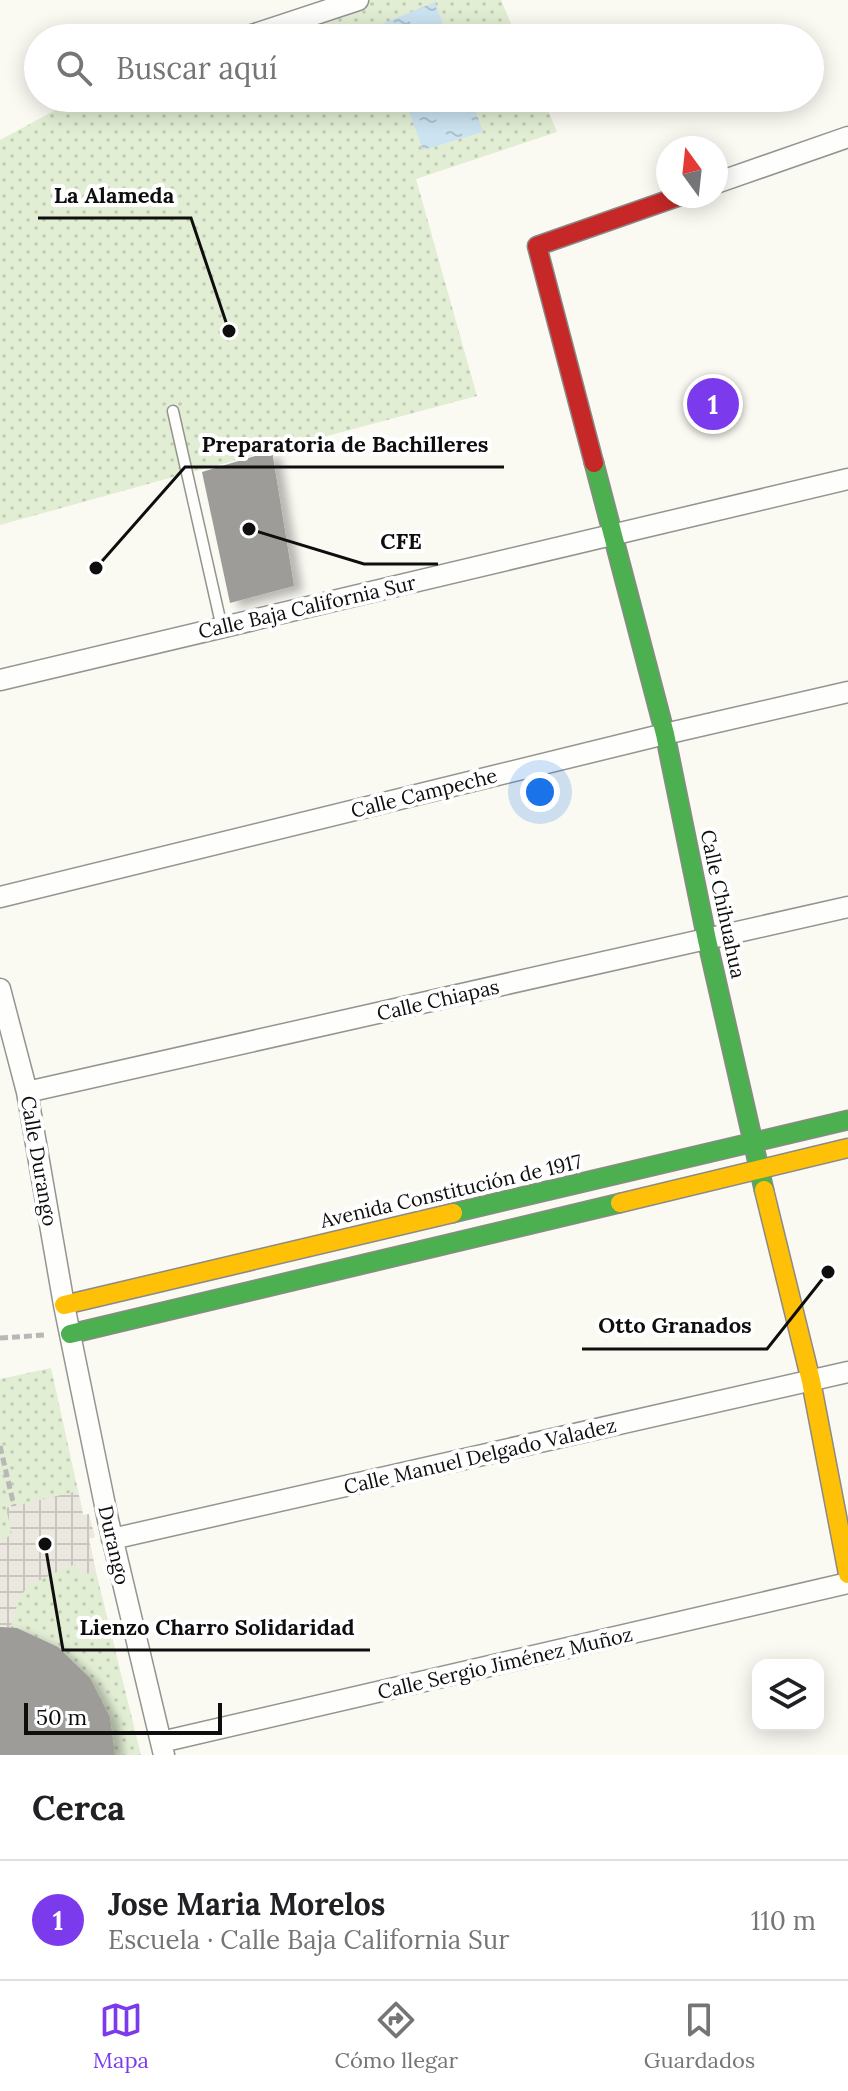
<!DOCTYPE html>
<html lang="es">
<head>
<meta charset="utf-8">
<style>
	:root { --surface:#fff; --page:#f2f2f2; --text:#202124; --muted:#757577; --line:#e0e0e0; --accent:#7c3aed }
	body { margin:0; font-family:Lora,serif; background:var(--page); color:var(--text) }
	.controls { position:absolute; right:24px; bottom:24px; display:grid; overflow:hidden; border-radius:16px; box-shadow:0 4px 20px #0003 }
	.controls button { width:72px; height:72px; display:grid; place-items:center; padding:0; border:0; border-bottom:2px solid var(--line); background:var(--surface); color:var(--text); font:40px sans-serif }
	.compass { position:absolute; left:656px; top:136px; width:72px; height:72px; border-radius:50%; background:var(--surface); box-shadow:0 4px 20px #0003; rotate:345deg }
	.scale { position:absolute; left:24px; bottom:20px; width:198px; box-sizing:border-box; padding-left:8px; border:4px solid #0e0e0e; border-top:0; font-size:22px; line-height:28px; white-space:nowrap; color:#0e0e0e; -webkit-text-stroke:6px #fff; paint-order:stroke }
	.you { position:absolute; left:540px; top:792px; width:28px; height:28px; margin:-20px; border:6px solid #fff; border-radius:50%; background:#1a73e8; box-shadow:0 0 0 12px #1a73e833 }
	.badge { display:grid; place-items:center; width:52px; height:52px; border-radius:50%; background:var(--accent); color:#fff; font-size:26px; font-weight:700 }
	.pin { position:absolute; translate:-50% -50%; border:4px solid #fff; box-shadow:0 2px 8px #0006 }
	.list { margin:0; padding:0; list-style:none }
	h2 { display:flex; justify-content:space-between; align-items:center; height:104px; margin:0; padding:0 32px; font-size:34px }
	h2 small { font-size:26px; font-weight:400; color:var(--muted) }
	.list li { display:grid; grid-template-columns:52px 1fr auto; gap:24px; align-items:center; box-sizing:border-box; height:120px; padding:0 32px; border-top:2px solid var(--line) }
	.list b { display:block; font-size:30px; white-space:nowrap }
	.list p { margin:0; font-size:26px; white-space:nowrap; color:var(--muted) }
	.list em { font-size:26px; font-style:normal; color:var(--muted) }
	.icon { flex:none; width:44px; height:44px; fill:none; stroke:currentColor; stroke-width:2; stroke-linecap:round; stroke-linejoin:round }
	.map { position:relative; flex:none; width:848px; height:1755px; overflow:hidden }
	.search { position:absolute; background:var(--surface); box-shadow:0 4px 20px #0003; left:24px; right:24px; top:24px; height:88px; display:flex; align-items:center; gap:20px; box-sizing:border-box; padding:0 28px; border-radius:44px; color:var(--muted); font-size:30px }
	.sheet { height:224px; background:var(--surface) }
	nav { display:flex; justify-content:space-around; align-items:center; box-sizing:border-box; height:112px; border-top:2px solid var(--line); background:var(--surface); font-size:22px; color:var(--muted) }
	nav a { display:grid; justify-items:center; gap:4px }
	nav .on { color:var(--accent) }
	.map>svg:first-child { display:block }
	.park { fill:url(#park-dots) }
	.plaza { fill:url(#plaza-grid) }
	.water { fill:url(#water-ripples) }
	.building { fill:#9e9c98; filter:url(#shadow) }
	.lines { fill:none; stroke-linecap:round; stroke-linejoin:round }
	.lane-casing { stroke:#949491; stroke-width:13 }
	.street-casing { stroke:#949491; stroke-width:23 }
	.fast-casing { stroke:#8b8a87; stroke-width:21 }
	.slow-casing { stroke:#8b8a87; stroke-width:21 }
	.jam-casing { stroke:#8b8a87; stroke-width:21 }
	.path { stroke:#b8b8b6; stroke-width:5; stroke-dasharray:8 4; stroke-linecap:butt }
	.lane { stroke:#fefefd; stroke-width:10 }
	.street { stroke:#fefefd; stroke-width:20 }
	.fast { stroke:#4caf50; stroke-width:18 }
	.slow { stroke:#ffc107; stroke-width:18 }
	.jam { stroke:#c62828; stroke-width:18 }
	.labels { text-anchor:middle; stroke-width:8; stroke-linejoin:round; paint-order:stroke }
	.street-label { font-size:20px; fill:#0e0e0e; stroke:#fff }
	.leader { fill:none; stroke:#0e0e0e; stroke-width:3 }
	.callout-dot { fill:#0e0e0e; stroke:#fff; stroke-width:3 }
	.callout-label { font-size:22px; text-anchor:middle; font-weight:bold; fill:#0e0e0e; stroke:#fff; stroke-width:8; stroke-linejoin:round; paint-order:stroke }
</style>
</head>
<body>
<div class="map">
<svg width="848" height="1755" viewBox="0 0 848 1755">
	<defs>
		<pattern id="park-dots" width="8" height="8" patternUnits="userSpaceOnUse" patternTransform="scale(2)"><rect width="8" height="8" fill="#e2eed4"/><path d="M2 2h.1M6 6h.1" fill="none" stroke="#c1cbb5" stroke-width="1.8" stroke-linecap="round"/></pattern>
		<pattern id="plaza-grid" width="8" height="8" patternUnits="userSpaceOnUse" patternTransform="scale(2)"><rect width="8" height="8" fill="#eae8df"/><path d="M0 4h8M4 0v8" fill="none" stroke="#c8c6be"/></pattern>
		<pattern id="water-ripples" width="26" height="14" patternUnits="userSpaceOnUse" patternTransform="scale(2)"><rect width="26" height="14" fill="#cce3f1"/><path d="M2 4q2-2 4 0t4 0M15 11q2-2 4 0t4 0" fill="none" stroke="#aec2cd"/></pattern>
		<filter id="shadow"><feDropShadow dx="9" dy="5" stdDeviation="4" flood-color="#0004"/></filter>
	</defs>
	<rect width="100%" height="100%" fill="#faf9f2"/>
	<path class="park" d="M 358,0 L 501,0 L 517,38 L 243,38 Z
		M 78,98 L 543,98 L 557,132 L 416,179 L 477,396 L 173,477 L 0,525 L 0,140 Z
		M 51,1368 L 96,1572 L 141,1755 L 0,1755 L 0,1379 Z"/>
	<path class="plaza" d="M 78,1491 L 83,1515 L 89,1514 L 95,1537 L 89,1539 L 96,1572 L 79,1575 L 75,1564 L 29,1585 L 20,1597 L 10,1628 L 0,1627 L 0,1540 L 12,1535 L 6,1508 Z"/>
	<path class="water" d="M 435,2 L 448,38 L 382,38 L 377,26 Z
		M 404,98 L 471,98 L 483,132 L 423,150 Z"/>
	<path class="building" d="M 272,451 L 294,586 L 230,603 L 202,472 Z
		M 0,1627 L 17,1628 L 58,1647 L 90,1678 L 110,1717 L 115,1755 L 0,1755 Z"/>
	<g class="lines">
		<g class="lane-casing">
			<path id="lane" d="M 173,411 L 222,628"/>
		</g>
		<g class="street-casing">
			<path id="street" d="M 243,38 L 358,0
				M 716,183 L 848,137
				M 0,680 L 848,479
				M 0,897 L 665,734 L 848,692
				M 0,989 L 27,1092 L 64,1305 L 108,1520 L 164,1755
				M 27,1092 L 848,907
				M 112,1539 L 848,1372
				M 161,1742 L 848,1583"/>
		</g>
		<g class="fast-casing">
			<path id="fast" d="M 594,463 L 665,734 L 707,940 L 764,1190
				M 453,1213 L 848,1120
				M 70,1334 L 620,1203"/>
		</g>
		<g class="slow-casing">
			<path id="slow" d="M 764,1190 L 811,1381 L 848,1574
				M 620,1203 L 848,1148
				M 64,1305 L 453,1213"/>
		</g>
		<g class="jam-casing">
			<path id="jam" d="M 594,463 L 537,246 L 680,196"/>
		</g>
		<path class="path" d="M 0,1338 L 45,1335
			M 0,1446 L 14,1506"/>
		<use href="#lane" class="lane"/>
		<use href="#street" class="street"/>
		<use href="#fast" class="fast"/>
		<use href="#slow" class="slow"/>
		<use href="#jam" class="jam"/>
	</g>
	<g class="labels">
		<g class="street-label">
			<text transform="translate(307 607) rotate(-13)" y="7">Calle Baja California Sur</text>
			<text transform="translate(424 793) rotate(-14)" y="7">Calle Campeche</text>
			<text transform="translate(723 904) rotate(78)" y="7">Calle Chihuahua</text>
			<text transform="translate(438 1000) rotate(-13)" y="7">Calle Chiapas</text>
			<text transform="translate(39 1161) rotate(80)" y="7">Calle Durango</text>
			<text transform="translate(451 1191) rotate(-13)" y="7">Avenida Constitución de 1917</text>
			<text transform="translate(480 1456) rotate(-13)" y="7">Calle Manuel Delgado Valadez</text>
			<text transform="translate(114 1545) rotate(77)" y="7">Durango</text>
			<text transform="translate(505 1663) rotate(-13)" y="7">Calle Sergio Jiménez Muñoz</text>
		</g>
	</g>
	<path class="leader" d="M229 331L191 218H38M96 568L185 467H504M249 529L364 564H438M828 1272L767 1349H582M45 1544L63 1650H370"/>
	<g class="callout-dot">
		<circle cx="229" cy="331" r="8"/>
		<circle cx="96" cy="568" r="8"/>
		<circle cx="249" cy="529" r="8"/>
		<circle cx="828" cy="1272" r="8"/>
		<circle cx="45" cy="1544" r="8"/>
	</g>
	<g class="callout-label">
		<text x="114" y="203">La Alameda</text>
		<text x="345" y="452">Preparatoria de Bachilleres</text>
		<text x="401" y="549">CFE</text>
		<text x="675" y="1333">Otto Granados</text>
		<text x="217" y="1635">Lienzo Charro Solidaridad</text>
	</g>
</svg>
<div class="controls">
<button><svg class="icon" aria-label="layers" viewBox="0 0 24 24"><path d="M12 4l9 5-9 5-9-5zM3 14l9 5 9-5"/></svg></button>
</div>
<svg class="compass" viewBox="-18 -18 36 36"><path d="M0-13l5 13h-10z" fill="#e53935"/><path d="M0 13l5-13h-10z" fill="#757577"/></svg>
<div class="scale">50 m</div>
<div class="you"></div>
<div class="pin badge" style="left:713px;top:404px">1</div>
<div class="search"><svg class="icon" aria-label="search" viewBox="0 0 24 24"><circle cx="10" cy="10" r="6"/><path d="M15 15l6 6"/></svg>Buscar aquí</div>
</div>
<section class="sheet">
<h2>Cerca<small></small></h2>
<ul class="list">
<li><span class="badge">1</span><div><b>Jose Maria Morelos</b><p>Escuela · Calle Baja California Sur</p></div><em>110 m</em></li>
</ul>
</section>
<nav>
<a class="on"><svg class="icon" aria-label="map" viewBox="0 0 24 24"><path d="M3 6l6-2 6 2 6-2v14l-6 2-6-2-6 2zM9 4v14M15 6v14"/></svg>Mapa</a>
<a><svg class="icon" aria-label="directions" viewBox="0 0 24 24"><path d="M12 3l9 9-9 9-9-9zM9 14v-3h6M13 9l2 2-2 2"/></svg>Cómo llegar</a>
<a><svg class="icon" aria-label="saved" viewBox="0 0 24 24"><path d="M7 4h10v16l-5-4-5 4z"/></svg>Guardados</a>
</nav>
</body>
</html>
